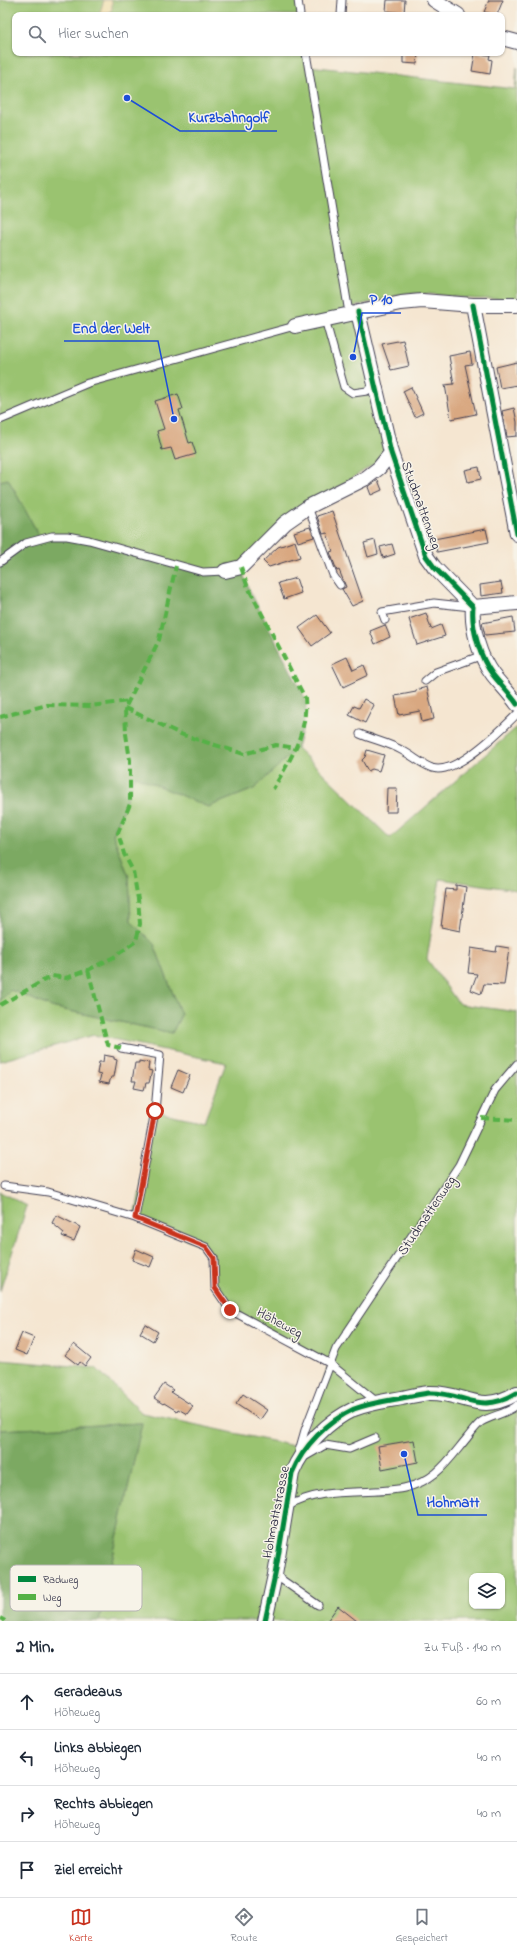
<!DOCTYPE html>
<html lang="de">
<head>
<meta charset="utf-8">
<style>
	:root { --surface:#fff; --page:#f6f6f7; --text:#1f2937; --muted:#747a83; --line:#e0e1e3; --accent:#c8321e }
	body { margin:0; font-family:"Indie Flower",sans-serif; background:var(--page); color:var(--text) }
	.controls { position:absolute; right:12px; bottom:12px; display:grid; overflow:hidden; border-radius:8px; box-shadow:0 1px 3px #0004 }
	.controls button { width:36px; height:36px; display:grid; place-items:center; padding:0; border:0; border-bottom:1px solid var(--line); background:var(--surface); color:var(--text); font:20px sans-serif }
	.stop { position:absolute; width:12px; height:12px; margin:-9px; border:3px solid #c8321e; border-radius:50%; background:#fff }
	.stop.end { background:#c8321e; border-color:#fff; box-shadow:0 1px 4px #0008 }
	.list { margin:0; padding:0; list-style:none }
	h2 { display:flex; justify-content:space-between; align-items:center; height:52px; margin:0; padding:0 16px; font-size:17px }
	h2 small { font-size:13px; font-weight:400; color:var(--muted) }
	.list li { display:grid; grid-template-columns:26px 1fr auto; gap:12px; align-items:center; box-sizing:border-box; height:56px; padding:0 16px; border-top:1px solid var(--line) }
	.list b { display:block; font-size:15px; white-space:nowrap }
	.list p { margin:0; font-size:13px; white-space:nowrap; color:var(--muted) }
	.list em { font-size:13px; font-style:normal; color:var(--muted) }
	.icon { flex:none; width:22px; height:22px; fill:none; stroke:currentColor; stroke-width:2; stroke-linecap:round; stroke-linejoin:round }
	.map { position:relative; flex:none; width:517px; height:1621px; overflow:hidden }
	.search { position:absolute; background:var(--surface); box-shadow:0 1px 3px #0004; left:12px; right:12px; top:12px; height:44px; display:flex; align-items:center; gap:10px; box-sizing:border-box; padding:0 14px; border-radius:8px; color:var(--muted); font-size:15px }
	.sheet { height:276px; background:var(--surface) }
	nav { display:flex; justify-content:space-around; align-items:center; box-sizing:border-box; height:56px; border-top:1px solid var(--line); background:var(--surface); font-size:11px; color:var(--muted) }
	nav a { display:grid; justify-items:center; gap:2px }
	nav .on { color:var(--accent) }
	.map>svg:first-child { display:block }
	.green { fill:#9ac36f; stroke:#5e7255; fill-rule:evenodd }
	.forest { fill:#7ba962; stroke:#4e664e }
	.sand { fill:#eeda9e; stroke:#887e6c }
	.building { fill:#d9a881 }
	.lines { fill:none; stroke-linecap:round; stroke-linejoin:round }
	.lane-casing { stroke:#423f52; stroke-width:9 }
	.street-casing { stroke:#423f52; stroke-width:16 }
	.lane { stroke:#fff; stroke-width:7 }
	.street { stroke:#fff; stroke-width:14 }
	.quiet { stroke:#55b146; stroke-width:4; stroke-dasharray:8 4; stroke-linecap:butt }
	.cycleway-casing { stroke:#f7f3e8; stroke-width:8 }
	.cycleway { stroke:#00873e; stroke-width:5 }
	.route { stroke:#c8321e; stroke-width:5 }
	.labels { text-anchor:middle; stroke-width:3; stroke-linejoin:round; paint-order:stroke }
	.street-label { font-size:14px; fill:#22223b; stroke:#f7f3e8 }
	.key { fill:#f7f3e8; stroke:#b7b4b4; stroke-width:1 }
	.key-label { font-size:11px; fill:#22223b }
	.leader { fill:none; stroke:#1d4ed8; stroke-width:1.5 }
	.callout-dot { fill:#1d4ed8; stroke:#f7f3e8; stroke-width:1.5 }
	.callout-label { font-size:15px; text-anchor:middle; font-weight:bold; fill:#1d4ed8; stroke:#f7f3e8; stroke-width:3; stroke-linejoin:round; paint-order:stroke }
</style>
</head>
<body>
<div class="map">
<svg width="517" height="1621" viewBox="0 0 517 1621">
	<rect width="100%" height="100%" fill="#f7f3e8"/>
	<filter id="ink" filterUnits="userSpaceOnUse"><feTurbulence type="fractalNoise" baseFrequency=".025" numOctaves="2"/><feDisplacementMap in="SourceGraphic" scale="8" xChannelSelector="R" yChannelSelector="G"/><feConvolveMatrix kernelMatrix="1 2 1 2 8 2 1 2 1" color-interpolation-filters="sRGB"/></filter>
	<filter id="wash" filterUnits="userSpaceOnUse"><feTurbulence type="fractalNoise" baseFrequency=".012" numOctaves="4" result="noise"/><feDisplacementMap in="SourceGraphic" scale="16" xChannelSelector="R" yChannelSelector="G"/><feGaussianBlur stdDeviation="0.9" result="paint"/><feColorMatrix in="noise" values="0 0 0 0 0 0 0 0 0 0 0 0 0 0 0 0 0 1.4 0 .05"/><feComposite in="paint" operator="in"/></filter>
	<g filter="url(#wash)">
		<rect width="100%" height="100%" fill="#f5e6d1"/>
		<path class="green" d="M 0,0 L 298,0 L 300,15 L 15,15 L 15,53 L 306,53 L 308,66 L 515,89 L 517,67 L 517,299 L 475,299 L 429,294 L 408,293 L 348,308 L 358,312 L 391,453 L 308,507 L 241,567 L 203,572 L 41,539 L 8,479 L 0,481 Z
			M 517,727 L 517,890 L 440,879 L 427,959 L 459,1004 L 517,1012 L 517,1621 L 99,1621 L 142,1423 L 0,1430 L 0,1360 L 96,1368 L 142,1413 L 294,1446 L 296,1460 L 329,1363 L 230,1310 L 215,1288 L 214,1258 L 206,1247 L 135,1218 L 155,1111 L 204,1122 L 226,1063 L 94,1035 L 0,1061 L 0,1001 L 11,990 L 51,1007 L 172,1033 L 181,1015 L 154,944 L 131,921 L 129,877 L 113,835 L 135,775 L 208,807 L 254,789 L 297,748 L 390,838 ZM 472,1576 L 502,1576 L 502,1606 L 472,1606 Z
			M 0,1192 L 27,1206 L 0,1291 Z"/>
		<path class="forest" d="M 8,479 L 41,539 L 66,536 L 203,572 L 241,567 L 247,585 L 305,698 L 306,709 L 303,727 L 297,748 L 254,789 L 208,807 L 135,776 L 113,835 L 129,877 L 131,921 L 154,944 L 181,1015 L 172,1033 L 51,1007 L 11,990 L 0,1001 L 0,481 Z
			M 142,1423 L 99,1621 L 0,1621 L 0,1430 Z"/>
		<path class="sand" d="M 104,0 L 110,0 L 112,2 L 112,9 L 108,15 L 99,15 Z"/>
		<g id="blocks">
			<path class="building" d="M 387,0 L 405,0 L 404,13 L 386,11 Z
				M 489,0 L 503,0 L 497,15 L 484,12 Z
				M 403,53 L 418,53 L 417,64 L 403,63 Z
				M 475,53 L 490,55 L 489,59 L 492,60 L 490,74 L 472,71 Z
				M 403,340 L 409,366 L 391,370 L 382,344 Z
				M 470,352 L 472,364 L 465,365 L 476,414 L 451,419 L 445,385 L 454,384 L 449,356 Z
				M 517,362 L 517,385 L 500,388 L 496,367 Z
				M 411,387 L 423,413 L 415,417 L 403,391 Z
				M 178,394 L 183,409 L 179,410 L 189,443 L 192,442 L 196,454 L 175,460 L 171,448 L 162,450 L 157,431 L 164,429 L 155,401 Z
				M 514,408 L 517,422 L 517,436 L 507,437 L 502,411 Z
				M 479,467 L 481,479 L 468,482 L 465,470 Z
				M 378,480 L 382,490 L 371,495 L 368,487 Z
				M 332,511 L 363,601 L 352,606 L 342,589 L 346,587 L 339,570 L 337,571 L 330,552 L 333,551 L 327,533 L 323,534 L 317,516 Z
				M 310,527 L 314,537 L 298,542 L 294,532 Z
				M 486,529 L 489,542 L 437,552 L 434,539 Z
				M 375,540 L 378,554 L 368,557 L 364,543 Z
				M 295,541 L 300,557 L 269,567 L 263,561 L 278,547 Z
				M 392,544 L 395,554 L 383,558 L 380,547 Z
				M 296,578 L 301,593 L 284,599 L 278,583 Z
				M 501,582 L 503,593 L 481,596 L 480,585 Z
				M 426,613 L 431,629 L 441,625 L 445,636 L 417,645 L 409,619 Z
				M 317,615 L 330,633 L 312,646 L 299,628 Z
				M 513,617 L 515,632 L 485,635 L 482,623 Z
				M 385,625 L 390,637 L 375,644 L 370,631 Z
				M 347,657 L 353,670 L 364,665 L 368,675 L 343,687 L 332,664 Z
				M 427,687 L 434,719 L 422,722 L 420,711 L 399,715 L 395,696 L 416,692 L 416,690 Z
				M 364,699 L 374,705 L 365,723 L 349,715 L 354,706 L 359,708 Z
				M 367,750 L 384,755 L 379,771 L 372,769 L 368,771 L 362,760 L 365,757 Z
				M 387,788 L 397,788 L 396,812 L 386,812 Z
				M 456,885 L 466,887 L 460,931 L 441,927 L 446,889 L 456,890 Z
				M 497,946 L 509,948 L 504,985 L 484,984 L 481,994 L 471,990 L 477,974 L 468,973 L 471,948 L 496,952 Z
				M 104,1055 L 114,1057 L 114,1059 L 117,1060 L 114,1077 L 111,1077 L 109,1084 L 99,1082 L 101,1075 L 97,1074 L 99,1062 L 103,1062 Z
				M 139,1061 L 149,1063 L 148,1070 L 152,1071 L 149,1083 L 146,1083 L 144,1090 L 134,1088 L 136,1081 L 132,1081 L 135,1063 L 139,1063 Z
				M 178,1070 L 190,1075 L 183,1092 L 171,1087 Z
				M 56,1215 L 80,1227 L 74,1241 L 62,1236 L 64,1233 L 52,1223 Z
				M 136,1249 L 154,1257 L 150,1267 L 132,1260 Z
				M 145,1324 L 158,1332 L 153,1341 L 140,1333 Z
				M 22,1333 L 34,1338 L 27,1355 L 15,1350 Z
				M 74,1344 L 91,1358 L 85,1366 L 80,1362 L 78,1365 L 65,1355 Z
				M 164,1384 L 173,1390 L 171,1392 L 193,1406 L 187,1414 L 178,1409 L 177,1411 L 164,1403 L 163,1404 L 154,1398 Z
				M 243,1394 L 267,1410 L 260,1420 L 236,1404 Z
				M 414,1440 L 418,1462 L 382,1469 L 378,1446 Z
				M 338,1606 L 357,1621 L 327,1621 Z"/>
		</g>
	</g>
	<g filter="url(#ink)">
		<use href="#blocks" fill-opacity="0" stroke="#423f52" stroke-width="1"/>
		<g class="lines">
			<g class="lane-casing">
				<path id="lane" d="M 298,0 L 300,15
					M 341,15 L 342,0
					M 306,53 L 349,313
					M 325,319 L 344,387 L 353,393 L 367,391 L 375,382
					M 0,420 L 88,383 L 295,326
					M 308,507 L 333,575 L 340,585
					M 0,562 L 26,543 L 52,536 L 67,536 L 89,540 L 203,572 L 225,571
					M 385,620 L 382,612 L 434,603 L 471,607
					M 425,681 L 436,672 L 483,655
					M 360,734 C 374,740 390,743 403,751 C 413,756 421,764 432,768 C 456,776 501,730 517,714
					M 121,1048 L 160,1055 L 155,1111 L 135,1218
					M 4,1186 L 48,1192 L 135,1218 L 206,1247 L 214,1258 L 215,1288 L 230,1310 L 329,1363 L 377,1402
					M 299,1451 L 305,1430 L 336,1349 L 459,1165 L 495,1090 L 517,1064
					M 306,1456 L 325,1445 L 349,1449 L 375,1438
					M 287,1507 C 323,1485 365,1496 404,1488 C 436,1481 447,1462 467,1438 C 471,1433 476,1426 481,1422 C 492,1415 507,1414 517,1405
					M 275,1575 L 318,1605"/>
			</g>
			<g class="street-casing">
				<path id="street" d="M 434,0 L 458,15
					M 502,38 L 517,42
					M 473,305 L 517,534
					M 358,312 L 391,453 L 426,556 L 434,567 L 473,607 C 471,628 480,658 493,675 C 501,685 510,694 517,704
					M 295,326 L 401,303 L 422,301 L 473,305 L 517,305
					M 225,571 L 241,567 L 285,523 L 308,507 L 366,478 L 379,468 L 391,453
					M 473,607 L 517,603
					M 265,1621 L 275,1575 L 292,1473 C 303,1446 328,1421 354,1409 C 370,1403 386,1401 402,1398 C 411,1396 420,1394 429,1393 C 466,1392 478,1416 517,1393"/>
			</g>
			<use href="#lane" class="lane"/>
			<use href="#street" class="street"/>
			<path class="quiet" d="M 241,567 L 247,585 L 305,698 C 308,733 290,760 273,789
				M 125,708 L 183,735 L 244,754 L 276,745 L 297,748
				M 0,717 L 47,705 L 90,706 L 129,701
				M 88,970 L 108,1045 L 121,1048
				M 0,1005 L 52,976 L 66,978 L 88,970 L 114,957 L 136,941 L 140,924 L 138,899 L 133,871 L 124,854 L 118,833 L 130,804 L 130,760 L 126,734 L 125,708 L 159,640 L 176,566
				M 481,1118 L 517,1120
				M 0,1618 L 5,1621"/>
			<g class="cycleway-casing">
				<path id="cycleway" d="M 473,305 L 517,534
					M 358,312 L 391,453 L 426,556 L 434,567 L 473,607 C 471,628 480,658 493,675 C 501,685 510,694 517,704
					M 265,1621 L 275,1575 L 292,1473 C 303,1446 328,1421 354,1409 C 370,1403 386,1401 402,1398 C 411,1396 420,1394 429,1393 C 466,1392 478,1416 517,1393"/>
			</g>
			<use href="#cycleway" class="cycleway"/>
		</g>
	</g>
	<g class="lines" filter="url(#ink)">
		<path class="route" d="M 155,1111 L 135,1218 L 206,1247 L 214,1258 L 215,1288 L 230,1310"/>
	</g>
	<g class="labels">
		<g class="street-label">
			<text transform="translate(422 505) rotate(70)" y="5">Studmattenweg</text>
			<text transform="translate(426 1215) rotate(-56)" y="5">Studmattenweg</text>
			<text transform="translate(280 1322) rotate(28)" y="5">Höheweg</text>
			<text transform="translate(275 1512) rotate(-79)" y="5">Hohmattstrasse</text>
		</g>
	</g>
	<rect x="10" y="1565" width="132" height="46" rx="6" class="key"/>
	<rect x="18" y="1576" width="18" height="6" fill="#00873e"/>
	<rect x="18" y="1594" width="18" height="6" fill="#55b146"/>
	<g class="key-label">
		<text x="43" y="1583">Radweg</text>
		<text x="43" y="1601">Weg</text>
	</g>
	<path class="leader" d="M127 98L180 131H277M353 357L362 313H401M174 419L158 341H64M404 1454L418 1515H487"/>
	<g class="callout-dot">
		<circle cx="127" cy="98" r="4"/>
		<circle cx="353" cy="357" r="4"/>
		<circle cx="174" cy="419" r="4"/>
		<circle cx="404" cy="1454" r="4"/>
	</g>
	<g class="callout-label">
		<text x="229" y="122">Kurzbahngolf</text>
		<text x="381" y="304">P 10</text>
		<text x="111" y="333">End der Welt</text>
		<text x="453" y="1507">Hohmatt</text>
	</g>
</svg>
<div class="controls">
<button><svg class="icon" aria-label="layers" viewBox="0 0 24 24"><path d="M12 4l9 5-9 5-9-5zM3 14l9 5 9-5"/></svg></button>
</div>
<div class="stop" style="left:155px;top:1111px"></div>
<div class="stop end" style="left:230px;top:1310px"></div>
<div class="search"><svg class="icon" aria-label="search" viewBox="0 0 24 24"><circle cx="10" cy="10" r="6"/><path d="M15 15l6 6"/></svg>Hier suchen</div>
</div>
<section class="sheet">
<h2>2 Min.<small>Zu Fuß · 140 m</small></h2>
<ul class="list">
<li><svg class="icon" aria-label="ahead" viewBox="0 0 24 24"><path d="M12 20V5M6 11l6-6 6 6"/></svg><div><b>Geradeaus</b><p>Höheweg</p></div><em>60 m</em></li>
<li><svg class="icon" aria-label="left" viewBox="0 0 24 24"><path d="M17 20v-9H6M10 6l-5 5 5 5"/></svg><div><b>Links abbiegen</b><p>Höheweg</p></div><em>40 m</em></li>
<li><svg class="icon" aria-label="right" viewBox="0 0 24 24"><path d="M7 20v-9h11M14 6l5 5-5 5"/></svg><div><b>Rechts abbiegen</b><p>Höheweg</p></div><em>40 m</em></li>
<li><svg class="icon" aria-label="arrive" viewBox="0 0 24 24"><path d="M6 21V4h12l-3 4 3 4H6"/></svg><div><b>Ziel erreicht</b></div></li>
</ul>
</section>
<nav>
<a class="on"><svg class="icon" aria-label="map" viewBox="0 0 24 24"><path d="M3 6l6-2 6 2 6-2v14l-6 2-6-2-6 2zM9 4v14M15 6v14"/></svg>Karte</a>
<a><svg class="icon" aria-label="directions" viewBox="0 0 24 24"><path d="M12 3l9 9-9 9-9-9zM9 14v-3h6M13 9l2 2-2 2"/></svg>Route</a>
<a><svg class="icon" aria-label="saved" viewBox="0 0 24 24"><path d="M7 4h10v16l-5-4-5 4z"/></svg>Gespeichert</a>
</nav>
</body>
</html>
